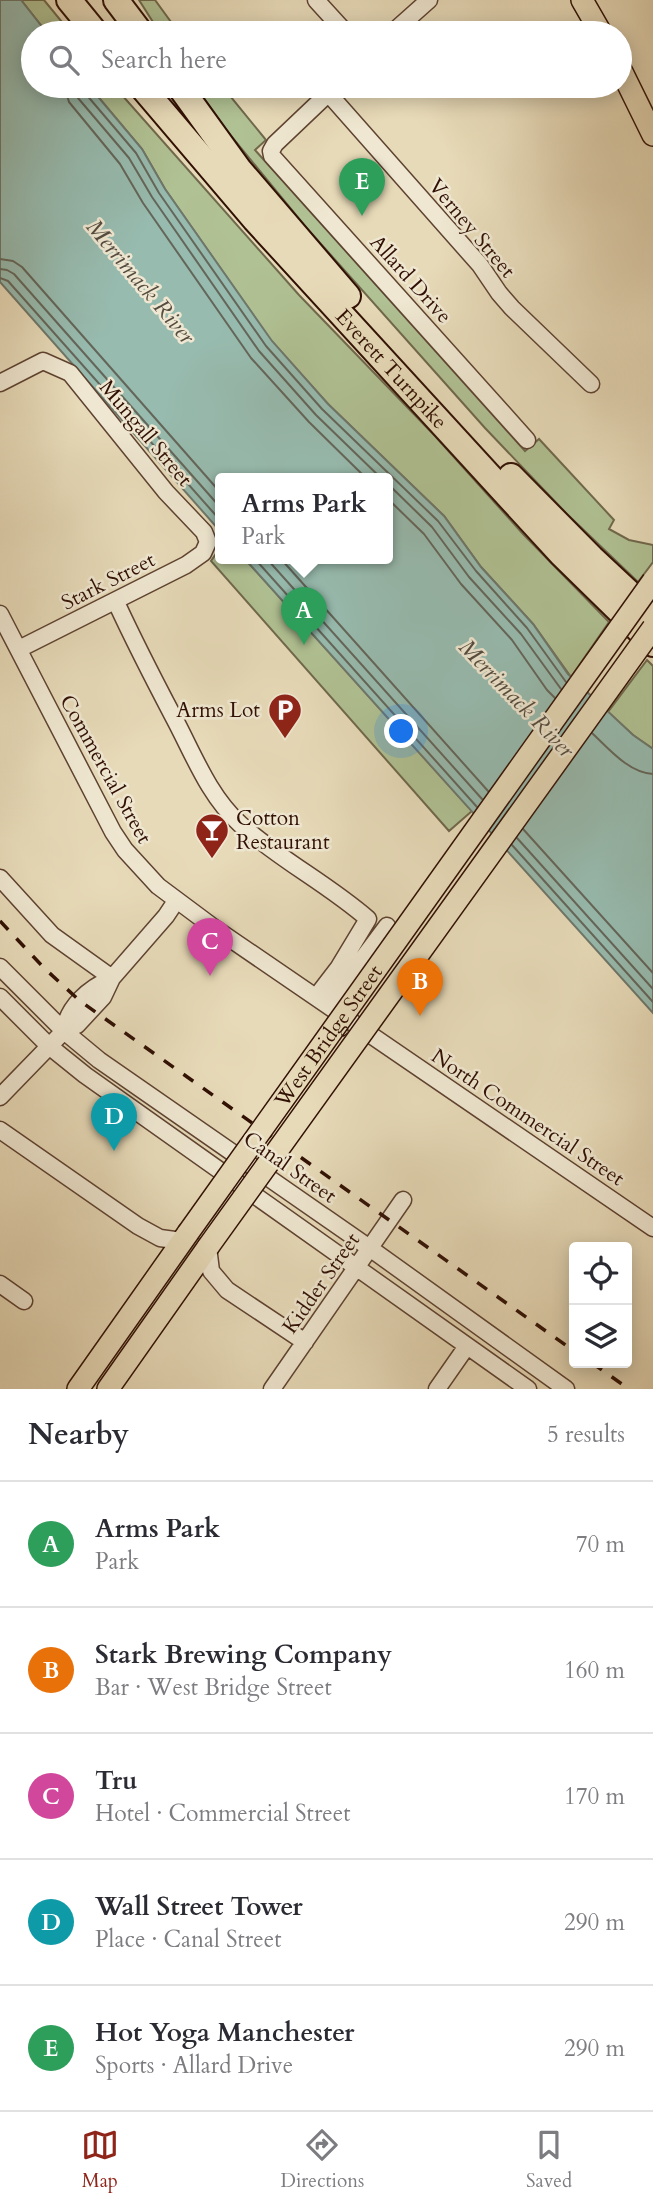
<!DOCTYPE html>
<html lang="en">
<head>
<meta charset="utf-8">
<style>
	:root { --surface:#fff; --page:#f7f7f7; --text:#2b2b33; --muted:#7c7c81; --line:#e1e1e2; --accent:#8f2418 }
	body { margin:0; font-family:Cardo,serif; background:var(--page); color:var(--text) }
	.controls { position:absolute; right:21px; bottom:21px; display:grid; overflow:hidden; border-radius:7px; box-shadow:0 4px 18px #0003 }
	.controls button { width:63px; height:63px; display:grid; place-items:center; padding:0; border:0; border-bottom:2px solid var(--line); background:var(--surface); color:var(--text); font:35px sans-serif }
	.you { position:absolute; left:402px; top:732px; width:24px; height:24px; margin:-18px; border:5px solid #fff; border-radius:50%; background:#1a73e8; box-shadow:0 0 0 10px #1a73e833 }
	.badge { display:grid; place-items:center; width:46px; height:46px; border-radius:50%; background:var(--accent); color:#fff; font-size:23px; font-weight:700 }
	.pin { position:absolute; translate:-50% -58px; filter:drop-shadow(0 2px 4px #0008) }
	.pin::after { content:''; position:absolute; top:37px; width:24px; height:21px; background:inherit; clip-path:polygon(0 0,100% 0,50% 100%) }
	.popup { position:absolute; left:215px; top:473px; width:178px; height:91px; box-sizing:border-box; display:grid; place-content:center; border-radius:7px; background:var(--surface); filter:drop-shadow(0 2px 5px #0005); font-size:23px; white-space:nowrap; color:var(--muted) }
	.popup b { font-size:26px; color:var(--text) }
	.popup::after { content:''; position:absolute; left:50%; top:100%; margin-left:-14px; border:14px solid transparent; border-top-color:var(--surface) }
	.list { margin:0; padding:0; list-style:none }
	h2 { display:flex; justify-content:space-between; align-items:center; height:91px; margin:0; padding:0 28px; font-size:30px }
	h2 small { font-size:23px; font-weight:400; color:var(--muted) }
	.list li { display:grid; grid-template-columns:46px 1fr auto; gap:21px; align-items:center; box-sizing:border-box; height:126px; padding:0 28px; border-top:2px solid var(--line) }
	.list b { display:block; font-size:26px; white-space:nowrap }
	.list p { margin:0; font-size:23px; white-space:nowrap; color:var(--muted) }
	.list em { font-size:23px; font-style:normal; color:var(--muted) }
	.icon { flex:none; width:38px; height:38px; fill:none; stroke:currentColor; stroke-width:2; stroke-linecap:round; stroke-linejoin:round }
	.map { position:relative; flex:none; width:653px; height:1389px; overflow:hidden }
	.search { position:absolute; background:var(--surface); box-shadow:0 4px 18px #0003; left:21px; right:21px; top:21px; height:77px; display:flex; align-items:center; gap:18px; box-sizing:border-box; padding:0 24px; border-radius:38px; color:var(--muted); font-size:26px }
	.sheet { height:721px; background:var(--surface) }
	nav { display:flex; justify-content:space-around; align-items:center; box-sizing:border-box; height:98px; border-top:2px solid var(--line); background:var(--surface); font-size:19px; color:var(--muted) }
	nav a { display:grid; justify-items:center; gap:4px }
	nav .on { color:var(--accent) }
	.map>svg:first-child { display:block }
	.green { fill:#b0c193; stroke:#70684c; stroke-width:2 }
	.water { fill:#97bbaf; stroke:#6e776b; stroke-width:2 }
	.lines { fill:none; stroke-linecap:round; stroke-linejoin:round }
	.shore { stroke:#64665a; stroke-width:2 }
	.minor-casing { stroke:#5e4231; stroke-width:19 }
	.major-casing { stroke:#311004; stroke-width:24 }
	.highway-casing { stroke:#311004; stroke-width:28 }
	.minor { stroke:#efe7d1; stroke-width:16 }
	.major { stroke:#e7dab8; stroke-width:21 }
	.highway { stroke:#e7dab8; stroke-width:24 }
	.rail { stroke:#311004; stroke-width:3.5; stroke-dasharray:12 12; stroke-linecap:butt }
	.major-bridge-casing { stroke:#311004; stroke-width:24; stroke-linecap:butt }
	.major-bridge { stroke:#e7dab8; stroke-width:21 }
	.labels { text-anchor:middle; stroke-width:5; stroke-linejoin:round; paint-order:stroke }
	.street-label { font-size:21px; fill:#311004; stroke:#efe7d1 }
	.poi-label { font-size:21px; fill:#311004; stroke:#efe7d1; text-anchor:end }
	.water-label { font-size:23px; font-style:italic; fill:#554c40; stroke:#efe7d1 }
</style>
</head>
<body>
<div class="map">
<svg width="653" height="1389" viewBox="0 0 653 1389">
	<rect width="100%" height="100%" fill="#e7dab8"/>
	<filter id="stains"><feTurbulence type="fractalNoise" baseFrequency=".00286" numOctaves="4"/><feColorMatrix values="0 0 0 0 .2 0 0 0 0 .09 0 0 0 0 .02 0 0 0 .5 -.17"/></filter>
	<radialGradient id="worn" r=".72"><stop offset=".6" stop-color="#630" stop-opacity="0"/><stop offset="1" stop-color="#630" stop-opacity=".3"/></radialGradient>
	<path class="green" d="M 21,0 L 44,0 L 71,33 L 47,33 Z
		M 139,0 L 155,0 L 179,33 L 160,33 Z
		M 89,86 L 114,86 L 299,295 L 435,436 L 523,534 L 609,622 L 571,677 L 533,624 L 481,567 L 444,516 L 328,404 L 271,341 L 165,189 L 142,149 Z
		M 195,86 L 222,86 L 266,140 L 255,150 L 525,451 L 539,439 L 614,520 L 609,529 L 629,540 L 653,545 L 653,562 L 638,582 L 567,514 L 485,428 L 305,226 L 227,131 Z
		M 220,548 L 220,559 L 245,559 L 472,811 L 449,831 L 211,561 Z
		M 647,660 L 653,666 L 653,749 L 633,735 L 608,712 Z"/>
	<path class="water" d="M 0,0 L 21,0 L 47,33 L 33,33 L 33,86 L 89,86 L 142,149 L 165,189 L 272,341 L 328,404 L 444,516 L 481,567 L 533,624 L 568,674 L 633,735 L 653,749 L 653,1013 L 245,559 L 388,559 L 388,479 L 220,479 L 220,531 L 0,282 Z"/>
	<g class="lines">
		<path class="shore" d="M 64,86 L 69,102 L 120,164 L 143,203 L 251,358 L 309,422 L 367,479
			M 75,86 L 78,98 L 129,158 L 152,197 L 259,351 L 316,415 L 382,479
			M 84,86 L 85,93 L 136,153 L 159,193 L 266,346 L 322,409 L 438,521 L 476,571 L 527,628 L 566,682
			M 0,259 L 13,261 L 22,267 L 220,492
			M 0,269 L 7,270 L 14,274 L 220,507
			M 0,278 L 8,281 L 220,520
			M 388,484 L 432,527 L 469,577 L 521,634 L 561,689
			M 388,499 L 424,534 L 461,584 L 512,640 L 547,690 L 555,698
			M 255,559 L 477,807
			M 267,559 L 482,799
			M 281,559 L 488,791
			M 592,733 C 609,749 629,773 653,774
			M 523,829 L 653,973
			M 517,838 L 653,989
			M 512,845 L 653,1002"/>
		<g class="minor-casing">
			<path id="minor" d="M 316,0 L 346,33
				M 392,33 L 429,0
				M 336,86 L 275,144 L 271,151 L 272,156 L 527,440
				M 328,93 L 480,265 L 499,293 L 512,308 L 591,384
				M 0,383 L 43,361 L 70,373 L 166,492 L 204,532 L 208,542 L 203,553 L 186,565 L 19,649
				M 116,602 C 134,641 153,678 173,716 C 193,753 208,795 240,824 C 280,860 328,884 368,919 L 339,967 L 316,997
				M 0,614 L 113,832 L 125,850 L 158,886 L 213,927 L 653,1228
				M 0,878 L 52,935 L 112,978
				M 0,967 L 64,1031 L 99,1060 L 371,1249 L 566,1389
				M 0,997 L 49,1046 L 85,1075 L 528,1389
				M 328,1005 L 387,926
				M 64,1031 C 68,1006 89,988 112,978
				M 0,1097 L 64,1031 L 77,1025 L 103,997 L 112,978 L 166,916 L 176,901
				M 0,1130 L 138,1226 L 160,1238 L 182,1241
				M 208,1247 L 211,1271 L 227,1290 L 305,1342
				M 0,1284 L 24,1301
				M 272,1389 L 403,1200
				M 437,1389 L 467,1346"/>
		</g>
		<g class="major-casing">
			<path id="major" d="M 582,0 L 601,33
				M 620,68 L 653,135
				M 78,1389 L 188,1233
				M 108,1389 L 208,1247"/>
		</g>
		<g class="highway-casing">
			<g id="highway">
				<path d="M 69,0 L 96,33"/>
				<path d="M 116,0 L 141,33"/>
				<path id="s1" d="M 141,86 L 255,220 L 561,554 L 653,644"/>
				<path d="M 179,86 L 239,169 L 348,296"/>
				<path d="M 511,476 L 592,558 L 653,615"/>
			</g>
		</g>
		<use href="#minor" class="minor"/>
		<use href="#major" class="major"/>
		<use href="#highway" class="highway"/>
		<path class="rail" d="M 0,921 L 44,968 L 80,1001 L 574,1351
			M 592,1363 L 629,1389"/>
		<g class="major-bridge-casing">
			<g id="major-bridge">
				<path id="s2" d="M 188,1233 L 653,581"/>
				<path d="M 208,1247 L 653,628"/>
			</g>
		</g>
		<use href="#major-bridge" class="major-bridge"/>
	</g>
	<defs>
		<g id="parking-pin" transform="scale(1.75)"><path d="M0 17L-7.5 6A9.5 9.5 0 1 1 7.5 6Z" fill="#8f2418" stroke="#efe7d1"/><path d="M-3.5-5.5H1a3.5 3.5 0 0 1 0 7H-1V5.5H-3.5ZM-1-3.4V-.6H.8a1.4 1.4 0 0 0 0-2.8Z" fill="#fff"/></g>
		<g id="bar-pin" transform="scale(1.75)"><path d="M0 17L-7.5 6A9.5 9.5 0 1 1 7.5 6Z" fill="#8f2418" stroke="#efe7d1"/><path d="M-6-5H6L.8 .8V4.5H3.5V6h-7V4.5H-.8V.8Z" fill="#fff"/></g>
	</defs>
	<g fill-rule="evenodd">
		<use href="#parking-pin" x="285" y="710"/>
		<use href="#bar-pin" x="212" y="830"/>
	</g>
	<g class="labels">
		<g class="street-label">
			<text transform="translate(472 228) rotate(50)" y="7">Verney Street</text>
			<text transform="translate(411 279) rotate(48)" y="7">Allard Drive</text>
			<text dy="7" stroke="none"><textPath href="#s1" startOffset="378">Everett Turnpike</textPath></text>
			<text transform="translate(146 433) rotate(50)" y="7">Mungall Street</text>
			<text transform="translate(108 581) rotate(-27)" y="7">Stark Street</text>
			<text transform="translate(106 769) rotate(61)" y="7">Commercial Street</text>
			<text dy="7" stroke="none"><textPath href="#s2" startOffset="242">West Bridge Street</textPath></text>
			<text transform="translate(528 1117) rotate(34)" y="7">North Commercial Street</text>
			<text transform="translate(290 1167) rotate(35)" y="7">Canal Street</text>
			<text transform="translate(321 1283) rotate(-55)" y="7">Kidder Street</text>
		</g>
		<g class="poi-label">
			<text x="260" y="717">Arms Lot</text>
			<text x="236" y="825" text-anchor="start">Cotton<tspan x="236" dy="24">Restaurant</tspan></text>
		</g>
		<g class="water-label">
			<text transform="translate(141 281) rotate(50)" y="8">Merrimack River</text>
			<text transform="translate(517 698) rotate(46)" y="8">Merrimack River</text>
		</g>
	</g>
	<rect width="100%" height="100%" filter="url(#stains)"/>
	<rect width="100%" height="100%" fill="url(#worn)"/>
</svg>
<div class="controls">
<button><svg class="icon" aria-label="locate" viewBox="0 0 24 24"><circle cx="12" cy="12" r="6"/><path d="M12 2v4M12 18v4M2 12h4M18 12h4"/></svg></button>
<button><svg class="icon" aria-label="layers" viewBox="0 0 24 24"><path d="M12 4l9 5-9 5-9-5zM3 14l9 5 9-5"/></svg></button>
</div>
<div class="you"></div>
<div class="pin badge" style="left:304px;top:645px;background:#2e9e5b">A</div>
<div class="popup"><b>Arms Park</b>Park</div>
<div class="pin badge" style="left:420px;top:1016px;background:#e8710a">B</div>
<div class="pin badge" style="left:210px;top:976px;background:#d1479c">C</div>
<div class="pin badge" style="left:114px;top:1151px;background:#0f9aa8">D</div>
<div class="pin badge" style="left:362px;top:216px;background:#2e9e5b">E</div>
<div class="search"><svg class="icon" aria-label="search" viewBox="0 0 24 24"><circle cx="10" cy="10" r="6"/><path d="M15 15l6 6"/></svg>Search here</div>
</div>
<section class="sheet">
<h2>Nearby<small>5 results</small></h2>
<ul class="list">
<li><span class="badge" style="background:#2e9e5b">A</span><div><b>Arms Park</b><p>Park</p></div><em>70 m</em></li>
<li><span class="badge" style="background:#e8710a">B</span><div><b>Stark Brewing Company</b><p>Bar · West Bridge Street</p></div><em>160 m</em></li>
<li><span class="badge" style="background:#d1479c">C</span><div><b>Tru</b><p>Hotel · Commercial Street</p></div><em>170 m</em></li>
<li><span class="badge" style="background:#0f9aa8">D</span><div><b>Wall Street Tower</b><p>Place · Canal Street</p></div><em>290 m</em></li>
<li><span class="badge" style="background:#2e9e5b">E</span><div><b>Hot Yoga Manchester</b><p>Sports · Allard Drive</p></div><em>290 m</em></li>
</ul>
</section>
<nav>
<a class="on"><svg class="icon" aria-label="map" viewBox="0 0 24 24"><path d="M3 6l6-2 6 2 6-2v14l-6 2-6-2-6 2zM9 4v14M15 6v14"/></svg>Map</a>
<a><svg class="icon" aria-label="directions" viewBox="0 0 24 24"><path d="M12 3l9 9-9 9-9-9zM9 14v-3h6M13 9l2 2-2 2"/></svg>Directions</a>
<a><svg class="icon" aria-label="saved" viewBox="0 0 24 24"><path d="M7 4h10v16l-5-4-5 4z"/></svg>Saved</a>
</nav>
</body>
</html>
